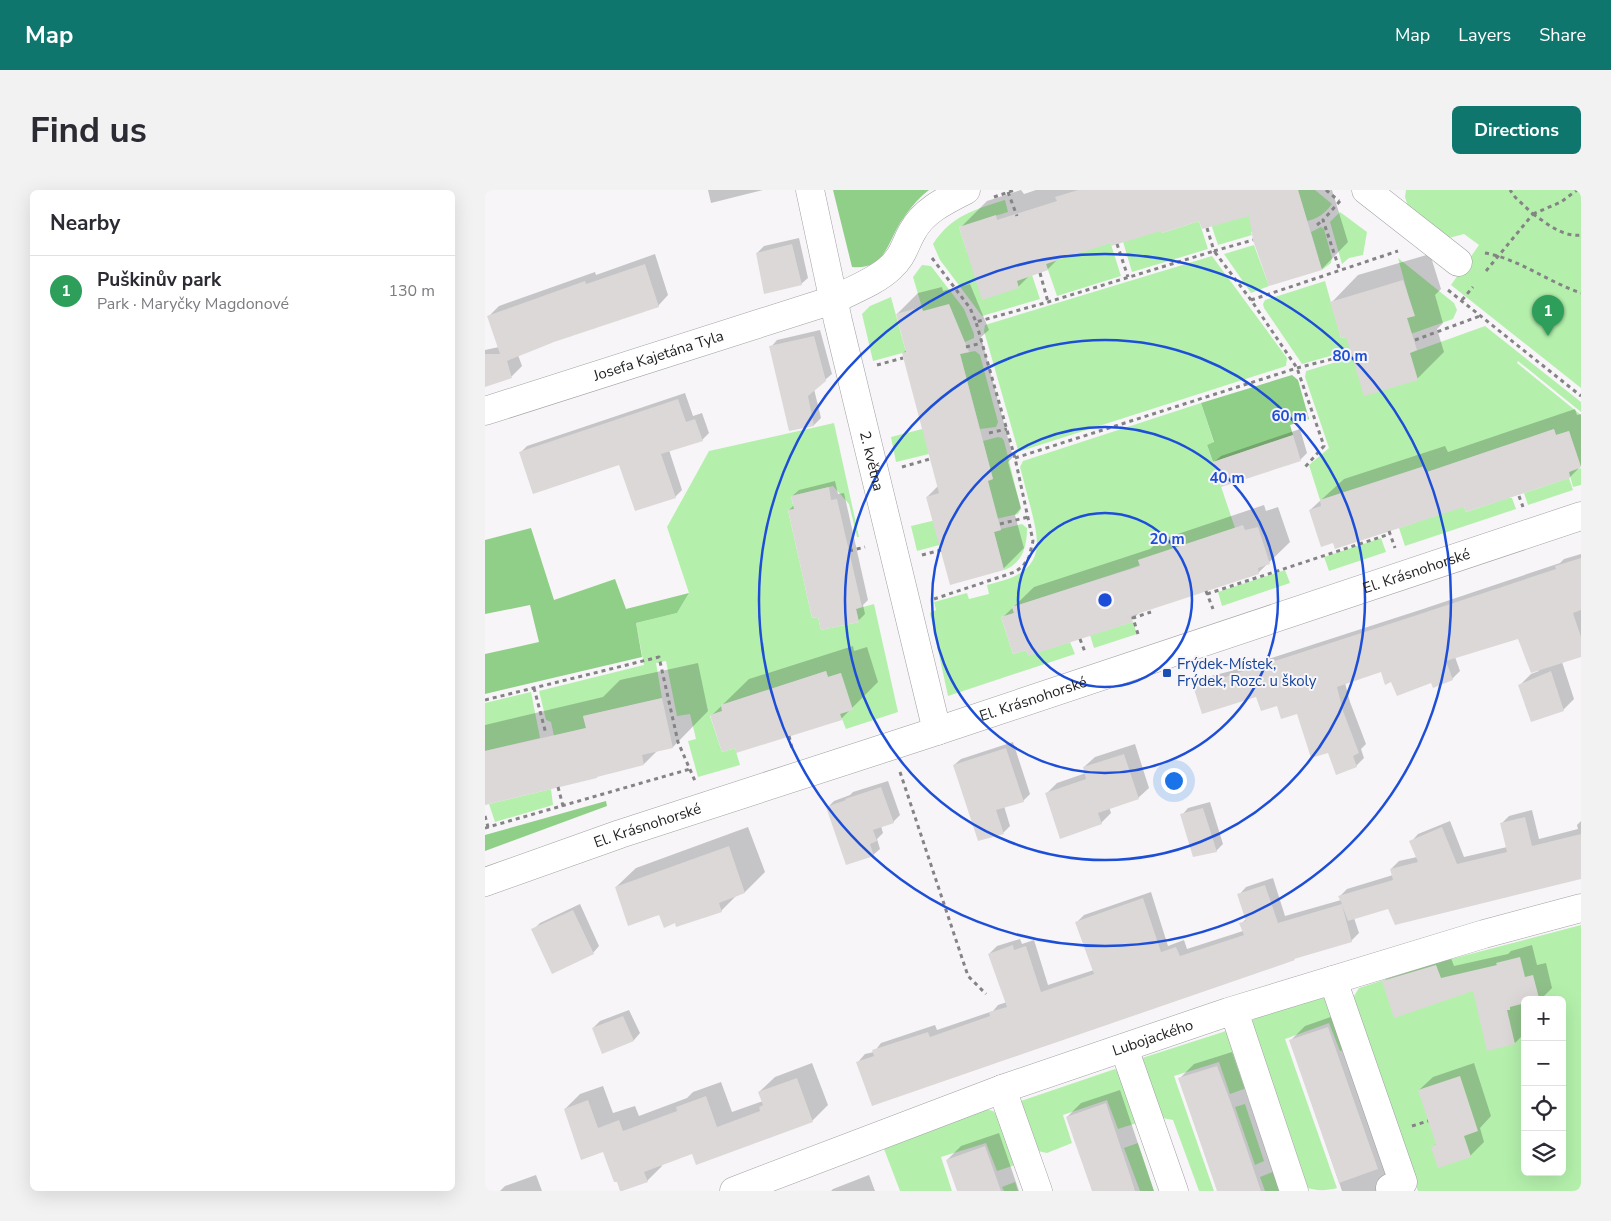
<!DOCTYPE html>
<html lang="en">
<head>
<meta charset="utf-8">
<style>
	:root { --surface:#fff; --page:#f2f2f3; --text:#2b2b33; --muted:#7c7c81; --line:#e1e1e2; --accent:#0f766e }
	body { margin:0; font-family:"Nunito Sans",sans-serif; background:var(--page); color:var(--text) }
	.controls { position:absolute; right:15px; bottom:15px; display:grid; overflow:hidden; border-radius:8px; box-shadow:0 5px 20px #0002 }
	.controls button { width:45px; height:45px; display:grid; place-items:center; padding:0; border:0; border-bottom:1px solid var(--line); background:var(--surface); color:var(--text); font:25px sans-serif }
	.you { position:absolute; left:688px; top:590px; width:18px; height:18px; margin:-12px; border:4px solid #fff; border-radius:50%; background:#1a73e8; box-shadow:0 0 0 8px #1a73e833 }
	.badge { display:grid; place-items:center; width:32px; height:32px; border-radius:50%; background:var(--accent); color:#fff; font-size:16px; font-weight:700 }
	.pin { position:absolute; translate:-50% -41px; filter:drop-shadow(0 1px 2px #0008) }
	.pin::after { content:''; position:absolute; top:26px; width:18px; height:15px; background:inherit; clip-path:polygon(0 0,100% 0,50% 100%) }
	.list { margin:0; padding:0; list-style:none }
	h2 { display:flex; justify-content:space-between; align-items:center; height:65px; margin:0; padding:0 20px; font-size:21px }
	h2 small { font-size:16px; font-weight:400; color:var(--muted) }
	.list li { display:grid; grid-template-columns:32px 1fr auto; gap:15px; align-items:center; box-sizing:border-box; height:70px; padding:0 20px; border-top:1px solid var(--line) }
	.list b { display:block; font-size:19px; white-space:nowrap }
	.list p { margin:0; font-size:16px; white-space:nowrap; color:var(--muted) }
	.list em { font-size:16px; font-style:normal; color:var(--muted) }
	.icon { flex:none; width:28px; height:28px; fill:none; stroke:currentColor; stroke-width:2; stroke-linecap:round; stroke-linejoin:round }
	.map { position:relative; flex:none; width:1096px; height:1001px; overflow:hidden; border-radius:8px }
	header { display:flex; align-items:center; gap:30px; box-sizing:border-box; height:70px; padding:0 25px; background:var(--accent); color:#fff }
	header strong { font-size:24px }
	nav { display:flex; gap:28px; margin-inline-start:auto; font-size:18px }
	.intro { display:flex; align-items:center; justify-content:space-between; box-sizing:border-box; height:120px; padding:0 30px }
	h1 { margin:0; font-size:35px }
	.button { padding:12px 22px; border-radius:8px; background:var(--accent); color:#fff; font-size:18px; font-weight:700 }
	main { display:flex; gap:30px; padding:0 30px }
	aside { flex:1; background:var(--surface); border-radius:8px; box-shadow:0 5px 20px #0002 }
	.map>svg:first-child { display:block }
	.green { fill:#b4f0ac; fill-rule:evenodd }
	.forest { fill:#90cf87 }
	.shadow { fill:#0003 }
	.building { fill:#dcd8d7 }
	.lines { fill:none; stroke-linecap:round; stroke-linejoin:round }
	.minor-casing { stroke:#a09fa2; stroke-width:29 }
	.path { stroke:#858385; stroke-width:3; stroke-dasharray:4 4; stroke-linecap:butt }
	.minor { stroke:#fff; stroke-width:28 }
	.ring { fill:none; stroke:#1d4ed8; stroke-width:2.5 }
	.transit-dot { fill:#1a4fb4; stroke:#f7f5f8; stroke-width:2 }
	.labels { text-anchor:middle; stroke-width:4; stroke-linejoin:round; paint-order:stroke }
	.street-label { font-size:15px; fill:#201f20; stroke:#f7f5f8 }
	.transit-label { font-size:15px; fill:#164399; stroke:#f7f5f8; text-anchor:start }
	.centre { fill:#1d4ed8; stroke:#f7f5f8; stroke-width:2.5 }
	.ring-label { font-size:15px; text-anchor:middle; font-weight:bold; fill:#1d4ed8; stroke:#f7f5f8; stroke-width:4; stroke-linejoin:round; paint-order:stroke }
</style>
</head>
<body>
<header>
<strong>Map</strong>
<nav><a>Map</a><a>Layers</a><a>Share</a></nav>
</header>
<div class="intro"><h1>Find us</h1><a class="button">Directions</a></div>
<main>
<aside>
<h2>Nearby<small></small></h2>
<ul class="list">
<li><span class="badge" style="background:#2e9e5b">1</span><div><b>Puškinův park</b><p>Park · Maryčky Magdonové</p></div><em>130 m</em></li>
</ul>
</aside>
<div class="map">
<svg width="1096" height="1001" viewBox="0 0 1096 1001">
	<rect width="100%" height="100%" fill="#f7f5f8"/>
	<path class="green" d="M 813,0 L 830,0 L 847,14 C 840,23 833,29 822,31 Z
		M 921,0 L 1096,0 L 1096,198 L 966,95 L 994,55 L 979,44 L 964,48 L 924,20 L 920,7 Z
		M 520,10 L 523,22 L 474,37 L 482,62 L 529,84 L 545,79 L 555,109 L 497,126 L 455,70 L 448,54 C 467,25 489,20 520,10 Z
		M 764,15 L 771,41 L 766,42 L 767,45 L 733,55 L 724,28 Z
		M 855,22 L 882,42 L 878,65 L 864,68 L 857,74 L 845,32 Z
		M 714,31 L 723,59 L 647,82 L 636,45 L 674,32 L 677,43 Z
		M 836,37 L 839,39 L 847,68 L 846,73 L 837,80 L 826,42 Z
		M 624,48 L 636,86 L 572,106 L 561,74 Z
		M 769,55 L 784,96 L 766,103 L 739,64 Z
		M 727,66 L 802,168 L 801,176 L 536,261 L 533,260 L 499,141 L 500,135 Z
		M 913,68 L 969,113 L 972,120 L 968,129 L 920,146 L 915,130 L 929,126 Z
		M 437,75 L 446,76 L 479,119 L 489,144 L 489,148 L 480,152 L 438,121 L 428,87 Z
		M 840,91 L 856,148 L 866,146 L 866,160 L 817,174 L 779,118 L 778,114 L 780,110 Z
		M 406,107 L 421,162 L 388,171 L 377,124 L 385,116 Z
		M 1000,136 L 1096,212 L 1096,222 L 1033,171 L 1032,173 L 1096,225 L 1096,277 L 1084,241 L 1071,245 L 1069,239 L 942,282 L 939,276 L 835,310 L 824,275 L 844,258 L 820,187 L 821,181 L 868,167 L 925,163 Z
		M 490,161 L 495,165 L 513,232 L 511,237 L 495,239 L 475,164 Z
		M 716,213 L 729,253 L 722,255 L 750,338 L 653,370 L 655,375 L 644,379 L 527,417 L 529,423 L 516,427 L 528,464 L 541,460 L 543,465 L 544,465 L 585,452 L 590,464 L 463,506 L 445,423 L 451,420 L 449,412 L 482,403 L 484,409 L 504,404 L 502,395 C 512,392 523,390 532,385 C 560,370 552,344 546,319 C 542,305 539,291 535,277 L 538,271 Z
		M 349,233 L 374,347 L 372,347 L 364,314 L 348,296 L 306,306 L 309,319 L 303,320 L 327,428 L 333,427 L 336,440 L 374,432 L 371,419 L 389,414 L 413,522 L 361,539 L 355,524 L 356,483 L 343,487 L 341,481 L 236,515 L 237,521 L 225,526 L 237,562 L 250,558 L 255,575 L 213,587 L 203,551 L 211,549 L 205,524 L 192,526 L 181,471 L 171,473 L 177,508 L 98,526 L 101,538 L 69,546 L 66,532 L 61,530 L 54,501 L 159,475 L 151,433 L 192,423 L 204,403 L 182,337 L 224,261 Z
		M 441,238 L 444,264 L 411,272 L 406,247 Z
		M 513,247 L 517,248 L 519,251 L 536,319 L 533,324 L 506,330 L 496,292 L 508,289 L 498,251 Z
		M 1096,278 L 1096,295 L 1088,297 L 1084,282 Z
		M 1084,288 L 1088,300 L 1043,315 L 1039,303 Z
		M 1023,308 L 1027,308 L 1031,319 L 920,356 L 914,338 L 979,316 L 981,322 Z
		M 451,330 L 458,354 L 432,361 L 426,336 Z
		M 537,334 L 542,338 C 542,356 538,373 519,380 L 509,342 L 516,340 L 516,339 Z
		M 896,348 L 901,362 L 844,381 L 839,367 Z
		M 800,380 L 805,393 L 737,416 L 733,402 Z
		M 648,432 L 652,444 L 609,458 L 605,445 Z
		M 46,502 L 55,548 L 0,561 L 0,513 Z
		M 66,599 L 68,615 L 10,632 L 4,614 Z
		M 1096,735 L 1096,1001 L 933,1001 L 866,811 L 874,798 L 951,773 ZM 1040,810 L 1077,810 L 1077,982 L 1040,982 Z
		M 840,807 L 865,858 L 855,861 L 844,833 L 800,849 L 852,998 C 841,1001 830,1001 820,997 L 765,833 L 772,826 Z
		M 741,841 L 749,848 L 767,896 L 745,904 L 734,872 L 689,886 L 729,1001 L 714,1001 L 688,930 L 667,926 L 657,868 Z
		M 630,879 L 638,886 L 655,932 L 633,939 L 622,910 L 578,925 L 587,953 L 562,963 L 548,960 L 533,912 Z
		M 760,914 L 779,971 L 770,975 L 750,917 Z
		M 500,919 L 508,921 L 515,927 L 533,974 L 512,981 L 501,953 L 456,967 L 467,1001 L 415,1001 L 399,959 Z
		M 653,953 L 669,1001 L 655,1001 L 639,958 Z
		M 795,979 L 801,1001 L 780,1001 L 775,987 Z
		M 530,992 L 533,1001 L 519,1001 L 517,997 Z"/>
	<path class="forest" d="M 348,0 L 444,0 C 432,9 423,21 415,33 C 402,55 399,80 367,77 Z
		M 807,185 L 813,190 L 824,229 L 805,235 L 808,245 L 728,272 L 722,255 L 729,252 L 716,213 Z
		M 46,338 L 69,410 L 130,389 L 141,419 L 204,403 L 192,423 L 151,433 L 157,467 L 0,504 L 0,464 L 54,452 L 45,415 L 0,424 L 0,350 Z
		M 121,611 L 122,616 L 0,661 L 0,645 Z"/>
	<path class="shadow" d="M 223,0 L 278,0 L 226,13 Z
		M 536,0 L 539,4 L 551,0 L 847,0 L 863,52 L 837,79 L 765,25 L 715,29 L 626,51 L 574,68 L 563,79 L 544,86 L 533,97 L 475,38 L 502,11 Z
		M 314,48 L 323,88 L 316,94 L 272,63 L 279,56 Z
		M 170,64 L 183,105 L 173,116 L 69,150 L 33,165 L 37,176 L 27,186 L 0,195 L 0,160 L 14,157 L 4,126 L 14,116 L 110,82 L 111,85 Z
		M 945,64 L 956,99 L 950,105 L 958,133 L 952,139 L 959,162 L 932,189 L 862,145 L 847,112 L 873,85 Z
		M 485,94 L 504,140 L 496,147 L 528,267 L 523,272 L 536,318 L 530,325 L 539,358 L 518,379 L 442,307 L 453,296 L 418,163 L 422,159 L 412,124 L 433,103 L 457,97 L 458,101 Z
		M 335,140 L 347,184 L 329,199 L 336,228 L 329,235 L 305,240 L 286,157 L 292,150 Z
		M 200,203 L 208,226 L 217,223 L 224,243 L 217,250 L 184,260 L 197,300 L 190,307 L 135,274 L 35,263 L 42,256 Z
		M 1090,219 L 1092,225 L 1096,224 L 1096,276 L 1085,287 L 980,315 L 825,320 L 859,289 L 960,256 L 963,262 Z
		M 815,239 L 822,263 L 815,270 L 729,272 L 736,266 Z
		M 350,291 L 353,304 L 359,303 L 383,410 L 378,415 L 380,424 L 373,431 L 304,320 L 309,315 L 307,306 L 314,300 Z
		M 779,315 L 781,321 L 793,317 L 805,352 L 773,383 L 656,421 L 647,430 L 541,458 L 517,428 L 549,397 L 665,359 L 675,350 Z
		M 1096,364 L 1096,466 L 1077,472 L 1089,509 L 1078,520 L 1035,495 L 1046,484 L 1054,481 L 1034,447 L 970,467 L 975,481 L 967,489 L 946,491 L 907,490 L 896,480 L 860,493 L 865,512 L 881,554 L 876,559 L 879,568 L 871,576 L 843,561 L 813,522 L 772,505 L 710,496 L 718,488 L 746,481 L 938,419 L 1075,373 L 1079,369 Z
		M 368,456 L 369,461 L 382,457 L 393,492 L 356,529 L 251,556 L 226,526 L 264,489 Z
		M 213,473 L 223,521 L 188,557 L 173,560 L 159,574 L 0,613 L 0,535 L 118,507 L 135,490 Z
		M 528,552 L 545,604 L 538,611 L 519,616 L 525,636 L 519,642 L 494,650 L 469,575 L 476,569 Z
		M 650,554 L 664,598 L 653,608 L 624,617 L 626,623 L 616,633 L 562,603 L 572,593 L 601,583 L 599,577 L 610,567 Z
		M 403,591 L 415,625 L 408,632 L 396,636 L 398,643 L 392,649 L 395,659 L 388,665 L 342,618 L 349,611 L 365,605 L 368,602 Z
		M 725,612 L 738,654 L 731,661 L 697,625 L 703,618 Z
		M 1047,620 L 1054,649 L 1093,639 L 1092,635 L 1096,631 L 1096,688 L 904,717 L 869,728 L 874,743 L 866,751 L 811,767 L 809,769 L 388,914 L 373,872 L 380,864 L 389,862 L 396,853 L 450,835 L 452,840 L 508,821 L 513,815 L 522,812 L 504,764 L 512,756 L 535,749 L 537,754 L 549,750 L 563,795 L 609,780 L 592,732 L 599,725 L 666,702 L 683,756 L 699,750 L 702,759 L 758,741 L 756,734 L 762,728 L 754,705 L 761,697 L 788,688 L 800,726 L 856,710 L 855,706 L 862,699 L 908,685 L 906,679 L 914,671 L 932,667 L 926,652 L 933,644 L 965,631 L 979,667 L 1022,657 L 1017,633 L 1024,626 Z
		M 263,637 L 280,682 L 260,702 L 253,704 L 236,721 L 175,723 L 131,697 L 151,678 Z
		M 95,714 L 114,756 L 108,763 L 48,740 L 55,733 Z
		M 1047,755 L 1052,775 L 1061,773 L 1067,798 L 1055,810 L 1040,810 L 1040,815 L 1036,816 L 1040,829 L 1040,843 L 1030,853 L 989,800 L 898,792 L 911,779 L 964,763 L 969,776 L 1023,764 L 1026,761 Z
		M 144,820 L 155,843 L 149,850 L 118,862 L 108,838 L 115,831 Z
		M 857,823 L 914,1001 L 857,1001 L 805,851 L 820,836 Z
		M 747,862 L 795,1001 L 733,1001 L 694,889 L 709,874 Z
		M 327,873 L 343,915 L 327,931 L 208,962 L 176,974 L 177,976 L 162,991 L 119,960 L 80,919 L 95,904 L 118,896 L 128,923 L 150,916 L 154,926 L 202,908 L 208,902 L 236,892 L 247,922 L 278,911 L 274,902 L 290,887 Z
		M 989,873 L 1006,926 L 995,938 L 999,952 L 985,966 L 947,957 L 952,953 L 934,900 L 948,887 Z
		M 635,900 L 669,1001 L 608,1001 L 582,927 L 596,913 Z
		M 514,943 L 534,1001 L 473,1001 L 462,970 L 476,956 Z
		M 51,985 L 57,1001 L 15,1001 L 20,996 Z
		M 384,985 L 390,1001 L 346,1001 L 348,999 Z"/>
	<path class="building" d="M 593,0 L 813,0 L 837,80 L 784,96 L 768,50 L 764,26 L 717,39 L 714,31 L 677,43 L 676,41 L 626,56 L 626,53 L 561,74 L 563,80 L 532,91 L 534,98 L 497,110 L 474,37 L 511,25 L 512,30 L 572,11 L 570,7 Z
		M 307,54 L 317,95 L 279,104 L 271,63 Z
		M 160,74 L 174,117 L 69,152 L 22,171 L 27,188 L 0,197 L 0,164 L 15,164 L 2,126 L 100,91 L 101,94 Z
		M 918,90 L 930,126 L 922,128 L 932,160 L 925,163 L 933,190 L 879,206 L 861,147 L 856,148 L 845,112 Z
		M 464,114 L 484,162 L 475,164 L 508,289 L 503,291 L 516,340 L 509,342 L 519,380 L 465,395 L 441,307 L 454,303 L 417,163 L 421,162 L 411,124 L 436,117 L 438,121 Z
		M 329,146 L 341,191 L 323,206 L 329,236 L 304,241 L 284,156 Z
		M 193,209 L 201,232 L 210,229 L 218,251 L 176,264 L 191,308 L 150,321 L 134,275 L 48,304 L 34,262 Z
		M 1069,239 L 1071,245 L 1084,241 L 1096,277 L 1084,282 L 1085,288 L 981,322 L 979,317 L 850,359 L 848,353 L 836,357 L 824,320 L 836,316 L 835,310 L 940,276 L 942,282 Z
		M 808,245 L 816,271 L 736,297 L 728,272 Z
		M 344,297 L 346,310 L 352,309 L 377,417 L 371,419 L 374,432 L 336,440 L 333,427 L 327,428 L 303,320 L 309,319 L 306,306 Z
		M 758,335 L 760,340 L 773,337 L 785,374 L 773,378 L 774,384 L 646,426 L 648,432 L 543,466 L 541,460 L 528,464 L 516,427 L 529,423 L 527,417 L 655,376 L 653,370 Z
		M 1096,368 L 1096,420 L 1088,423 L 1096,447 L 1096,467 L 1046,483 L 1033,449 L 961,471 L 968,490 L 948,498 L 946,493 L 912,506 L 906,492 L 900,495 L 896,482 L 852,497 L 858,521 L 874,563 L 868,566 L 872,577 L 851,585 L 843,563 L 826,568 L 812,524 L 796,529 L 792,516 L 776,521 L 771,507 L 717,524 L 708,496 L 737,488 L 929,426 L 1071,379 L 1070,376 Z
		M 341,481 L 343,487 L 356,483 L 368,520 L 355,524 L 357,530 L 251,563 L 250,558 L 237,562 L 225,525 L 237,521 L 236,515 Z
		M 1066,481 L 1079,521 L 1046,532 L 1033,495 Z
		M 177,508 L 188,558 L 157,565 L 159,575 L 112,587 L 112,588 L 0,615 L 0,561 L 101,538 L 98,526 Z
		M 521,558 L 539,612 L 511,620 L 519,644 L 493,651 L 468,575 Z
		M 639,564 L 654,609 L 613,623 L 617,634 L 575,649 L 560,603 L 601,589 L 598,577 Z
		M 396,597 L 409,633 L 388,640 L 392,651 L 385,654 L 389,666 L 361,675 L 341,617 L 361,610 L 360,609 Z
		M 718,618 L 732,662 L 708,667 L 695,624 Z
		M 1040,627 L 1047,656 L 1096,644 L 1096,689 L 910,735 L 903,719 L 863,731 L 857,715 L 867,752 L 809,769 L 810,770 L 387,916 L 371,872 L 389,866 L 387,860 L 443,842 L 445,847 L 505,826 L 504,822 L 522,817 L 503,764 L 528,755 L 529,760 L 541,756 L 556,802 L 609,784 L 590,732 L 658,708 L 676,762 L 691,757 L 695,766 L 759,745 L 754,733 L 761,731 L 752,704 L 780,695 L 793,733 L 857,714 L 853,706 L 908,690 L 905,679 L 933,672 L 924,651 L 957,637 L 972,674 L 1022,662 L 1015,633 Z
		M 244,656 L 260,703 L 234,713 L 237,722 L 191,737 L 190,733 L 179,738 L 174,725 L 143,736 L 130,697 Z
		M 88,720 L 109,764 L 67,784 L 46,739 Z
		M 1035,767 L 1040,787 L 1048,785 L 1054,808 L 1040,810 L 1040,813 L 1025,817 L 1025,820 L 1022,820 L 1030,854 L 1002,861 L 988,801 L 909,828 L 897,791 L 951,775 L 956,788 L 1012,775 L 1011,773 Z
		M 138,826 L 149,851 L 117,864 L 107,838 Z
		M 843,837 L 893,979 L 854,993 L 804,850 Z
		M 732,876 L 746,913 L 776,1001 L 732,1001 L 693,888 Z
		M 975,886 L 993,941 L 979,946 L 986,967 L 953,978 L 946,957 L 951,954 L 933,900 Z
		M 312,888 L 328,932 L 211,975 L 207,964 L 159,982 L 163,992 L 137,1001 L 135,1001 L 132,992 L 129,992 L 118,962 L 96,970 L 79,919 L 103,910 L 113,938 L 134,930 L 138,941 L 192,921 L 191,917 L 221,906 L 232,937 L 275,921 L 274,917 L 278,915 L 273,902 Z
		M 621,913 L 645,985 L 650,1001 L 607,1001 L 581,927 Z
		M 500,956 L 516,1001 L 472,1001 L 461,970 Z"/>
	<g class="lines">
		<g class="minor-casing">
			<g id="minor">
				<path id="s1" d="M 325,0 L 353,131 L 452,541"/>
				<path d="M 881,0 L 973,72"/>
				<path id="s2" d="M 0,221 L 348,110 C 367,100 390,92 405,78 C 419,65 419,56 427,42 C 438,21 461,10 481,0"/>
				<path id="s3" d="M 0,692 L 135,644 L 452,541 L 1096,326"/>
				<path d="M 848,790 L 918,992 L 905,998"/>
				<path d="M 749,821 L 809,1001"/>
				<path d="M 639,858 L 689,1001"/>
				<path d="M 517,899 L 553,1001"/>
				<path id="s4" d="M 249,1001 L 517,899 L 743,822 L 999,744 L 1096,718"/>
			</g>
		</g>
		<path class="path" d="M 841,0 L 854,11
			M 523,2 L 532,26
			M 509,7 L 530,0
			M 855,11 L 838,30 L 855,81
			M 1048,24 C 1063,34 1077,47 1096,45
			M 1048,24 L 1076,12 L 1092,0
			M 832,35 L 838,30
			M 722,38 L 729,61 L 768,50
			M 632,54 L 643,87
			M 1000,63 C 1034,69 1063,92 1096,103
			M 447,68 L 485,118 L 491,132 L 563,112 L 729,61 L 766,110 L 812,178 L 839,256 L 820,277
			M 1001,81 L 1048,24 L 1030,7 L 1025,0
			M 555,83 L 563,112
			M 963,100 L 1096,206
			M 766,110 L 913,61
			M 977,110 L 988,97
			M 930,150 L 995,126
			M 481,157 L 497,153
			M 392,175 L 418,168
			M 504,243 L 522,239
			M 530,268 L 812,178 L 867,164
			M 417,277 L 445,269
			M 1034,306 L 1038,317
			M 515,334 L 543,327
			M 904,341 L 910,358
			M 364,361 L 380,357
			M 437,365 L 456,360
			M 721,401 L 728,419
			M 722,404 L 905,344
			M 449,409 L 530,382 L 538,376 L 544,367 L 548,351 L 530,268 L 491,132
			M 653,444 L 648,428 L 666,422
			M 595,449 L 600,462
			M 49,498 L 61,544
			M 0,510 L 174,467 L 193,552 L 210,591
			M 304,546 L 307,558
			M 415,582 L 483,786 L 501,804
			M 73,597 L 78,616
			M 0,626 L 3,637
			M 0,638 L 205,579
			M 927,936 L 943,931"/>
		<use href="#minor" class="minor"/>
	</g>
	<g class="ring">
		<circle cx="620" cy="410" r="87"/>
		<circle cx="620" cy="410" r="173"/>
		<circle cx="620" cy="410" r="260"/>
		<circle cx="620" cy="410" r="346"/>
	</g>
	<rect class="transit-dot" x="677" y="478" width="10" height="10" rx="2.5"/>
	<g class="labels">
		<g class="street-label">
			<text dy="5" stroke="none"><textPath href="#s2" startOffset="182">Josefa Kajetána Tyla</textPath></text>
			<text dy="5" stroke="none"><textPath href="#s1" startOffset="278">2. května</textPath></text>
			<text dy="5" stroke="none"><textPath href="#s3" startOffset="982">El. Krásnohorské</textPath></text>
			<text dy="5" stroke="none"><textPath href="#s3" startOffset="578">El. Krásnohorské</textPath></text>
			<text dy="5" stroke="none"><textPath href="#s3" startOffset="172">El. Krásnohorské</textPath></text>
			<text dy="5" stroke="none"><textPath href="#s4" startOffset="446">Lubojackého</textPath></text>
		</g>
		<g class="transit-label">
			<text x="692" y="479">Frýdek-Místek,<tspan x="692" dy="17">Frýdek, Rozc. u školy</tspan></text>
		</g>
	</g>
	<circle cx="620" cy="410" r="8" class="centre"/>
	<g class="ring-label">
		<text x="865" y="171">80 m</text>
		<text x="804" y="231">60 m</text>
		<text x="742" y="293">40 m</text>
		<text x="682" y="354">20 m</text>
	</g>
</svg>
<div class="controls">
<button>+</button>
<button>−</button>
<button><svg class="icon" aria-label="locate" viewBox="0 0 24 24"><circle cx="12" cy="12" r="6"/><path d="M12 2v4M12 18v4M2 12h4M18 12h4"/></svg></button>
<button><svg class="icon" aria-label="layers" viewBox="0 0 24 24"><path d="M12 4l9 5-9 5-9-5zM3 14l9 5 9-5"/></svg></button>
</div>
<div class="you"></div>
<div class="pin badge" style="left:1063px;top:146px;background:#2e9e5b">1</div>
</div>
</main>
</body>
</html>
